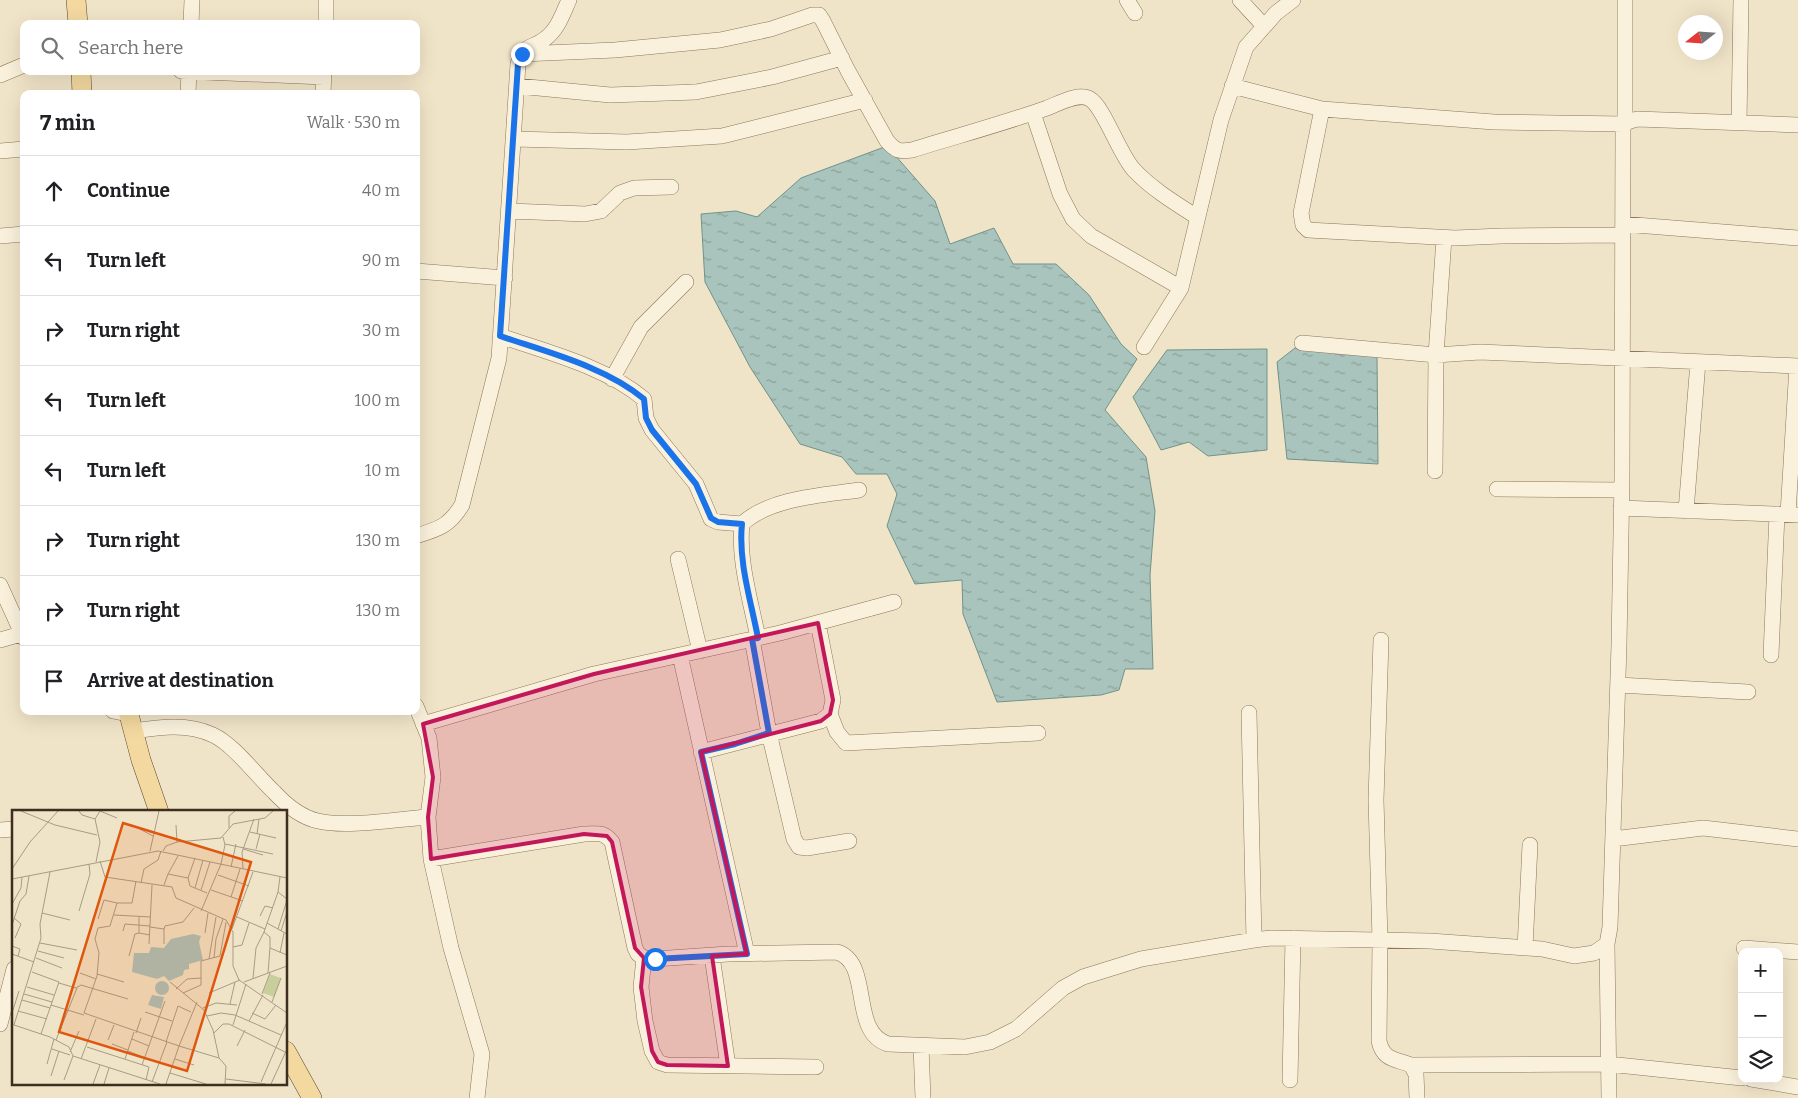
<!DOCTYPE html>
<html lang="en">
<head>
<meta charset="utf-8">
<style>
	:root { --surface:#fff; --page:#f2f2f2; --text:#202124; --muted:#757577; --line:#e0e0e0 }
	body { margin:0; font-family:Bitter,serif; background:var(--page); color:var(--text) }
	.controls { position:absolute; right:15px; bottom:15px; display:grid; overflow:hidden; border-radius:10px; box-shadow:0 5px 20px #0002 }
	.controls button { width:45px; height:45px; display:grid; place-items:center; padding:0; border:0; border-bottom:1px solid var(--line); background:var(--surface); color:var(--text); font:25px sans-serif }
	.compass { position:absolute; left:1678px; top:15px; width:45px; height:45px; border-radius:50%; background:var(--surface); box-shadow:0 5px 20px #0002; rotate:253deg }
	.stop { position:absolute; width:15px; height:15px; margin:-11px; border:4px solid #1a73e8; border-radius:50%; background:#fff }
	.stop.end { background:#1a73e8; border-color:#fff; box-shadow:0 1px 5px #0008 }
	.list { margin:0; padding:0; list-style:none }
	h2 { display:flex; justify-content:space-between; align-items:center; height:65px; margin:0; padding:0 20px; font-size:21px }
	h2 small { font-size:16px; font-weight:400; color:var(--muted) }
	.list li { display:grid; grid-template-columns:32px 1fr auto; gap:15px; align-items:center; box-sizing:border-box; height:70px; padding:0 20px; border-top:1px solid var(--line) }
	.list b { display:block; font-size:19px; white-space:nowrap }
	.list em { font-size:16px; font-style:normal; color:var(--muted) }
	.icon { flex:none; width:28px; height:28px; fill:none; stroke:currentColor; stroke-width:2; stroke-linecap:round; stroke-linejoin:round }
	.map { position:relative; flex:none; width:1798px; height:1098px; overflow:hidden }
	.search { position:absolute; background:var(--surface); box-shadow:0 5px 20px #0002; left:20px; top:20px; width:400px; height:55px; display:flex; align-items:center; gap:12px; box-sizing:border-box; padding:0 18px; border-radius:10px; color:var(--muted); font-size:19px }
	.panel { position:absolute; background:var(--surface); box-shadow:0 5px 20px #0002; left:20px; top:90px; width:400px; height:625px; border-radius:10px }
	.map>svg:first-child { display:block }
	.water { fill:url(#water-ripples); stroke:#6f938a }
	.lines { fill:none; stroke-linecap:round; stroke-linejoin:round }
	.minor-casing { stroke:#8d765c; stroke-width:16 }
	.major-casing { stroke:#5b4430; stroke-width:20 }
	.minor { stroke:#faf1dc; stroke-width:15 }
	.major { stroke:#f3d9a0; stroke-width:19 }
	.route { stroke:#1a73e8; stroke-width:6 }
	.marked { fill:#c2185b; fill-opacity:0.2; stroke:#c2185b; stroke-width:4; stroke-linejoin:round }
	.inset-road { fill:none; stroke:#a89b85; stroke-width:1 }
	.view { fill:#df570d; fill-opacity:0.15; stroke:#df570d; stroke-width:2.5 }
	.inset-edge { fill:none; stroke:#3d2e20; stroke-width:2.5 }
</style>
</head>
<body>
<div class="map">
<svg width="1798" height="1098" viewBox="0 0 1798 1098">
	<defs>
		<pattern id="water-ripples" width="26" height="14" patternUnits="userSpaceOnUse" patternTransform="scale(1.25)"><rect width="26" height="14" fill="#a9c4bc"/><path d="M2 4q2-2 4 0t4 0M15 11q2-2 4 0t4 0" fill="none" stroke="#8ba098"/></pattern>
	</defs>
	<rect width="100%" height="100%" fill="#f0e4c8"/>
	<path class="water" d="M 887,146 L 935,201 L 950,244 L 994,228 L 1013,264 L 1056,264 L 1089,295 L 1121,344 L 1137,359 L 1105,410 L 1146,457 L 1155,511 L 1150,575 L 1153,669 L 1125,669 L 1119,690 L 1101,695 L 997,702 L 963,614 L 962,580 L 915,584 L 887,526 L 897,494 L 887,474 L 856,474 L 842,457 L 800,444 L 750,367 L 705,282 L 701,214 L 736,211 L 757,217 L 801,178 Z
		M 1295,348 L 1377,356 L 1378,464 L 1287,459 L 1277,362 Z
		M 1267,349 L 1267,450 L 1208,456 L 1189,442 L 1161,450 L 1133,397 L 1167,350 Z"/>
	<g class="lines">
		<g class="minor-casing">
			<path id="minor" d="M 1127,0 L 1135,13
				M 1240,0 L 1264,26
				M 191,24 L 192,0
				M 326,24 L 326,0
				M 522,54 L 615,50 L 720,40 L 771,29 L 812,15 L 819,15 L 823,21 L 848,71 L 887,141 C 896,151 899,152 912,150 C 957,136 1002,124 1047,108 C 1058,104 1078,92 1090,99 C 1104,107 1119,154 1134,170 C 1152,189 1175,203 1197,217
				M 181,71 L 324,77
				M 0,75 L 24,65
				M 518,86 L 610,95 L 696,92 L 772,77 L 842,58
				M 1232,86 L 1322,109 L 1494,122 L 1624,124
				M 188,94 L 189,71
				M 323,94 L 324,71
				M 1322,109 L 1301,213 L 1303,225 L 1308,230 L 1455,238 L 1501,236 L 1623,235
				M 1033,113 L 1060,194 L 1073,219 L 1091,236 L 1181,288
				M 1625,123 L 1625,0
				M 1739,123 L 1741,0
				M 514,139 L 627,142 L 722,136 L 865,100
				M 0,151 L 24,149
				M 509,211 L 585,214 L 601,211 L 620,193 L 634,188 L 671,187
				M 1623,224 L 1798,238
				M 0,236 L 24,234
				M 416,271 L 505,278
				M 500,336 C 547,352 606,367 644,399 L 646,418 L 652,430 L 696,484 L 711,519 L 718,522 L 742,524
				M 1302,343 L 1436,355 L 1480,352 L 1798,366
				M 1144,347 L 1181,288 L 1221,120 L 1246,47 L 1276,13 L 1293,0
				M 612,379 L 641,327 L 686,282
				M 1435,471 L 1436,355 L 1444,238
				M 1497,489 L 1621,490
				M 1621,508 L 1798,515
				M 1686,511 L 1698,362
				M 1788,514 L 1797,366
				M 416,536 C 439,529 449,526 462,505 L 499,358 L 518,64 C 525,42 532,50 546,38 C 558,29 563,13 569,0
				M 678,559 L 700,651
				M 0,585 L 24,638
				M 758,638 C 751,602 738,560 742,524 C 769,498 824,495 859,490
				M 752,639 L 769,733 L 794,839 L 799,847 L 807,848 L 849,841
				M 0,640 L 21,634
				M 1381,640 L 1376,800 L 1380,940 L 1379,1041 C 1383,1060 1395,1059 1411,1065 L 1416,1074 L 1417,1098
				M 680,655 L 747,954
				M 1771,655 L 1777,514
				M 1618,685 L 1748,692
				M 416,706 L 429,738 L 433,777 L 428,817 L 431,859 L 451,948 L 482,1054 L 477,1098
				M 113,711 L 128,714
				M 1249,713 L 1254,940
				M 830,714 L 837,732 L 846,743 L 1038,733
				M 423,724 L 594,674 L 780,633 L 894,602
				M 134,731 C 160,727 188,723 213,735 C 233,744 257,776 274,792 C 286,805 300,817 318,821 C 347,828 397,819 428,817
				M 701,752 L 821,721 L 830,714 L 833,700 L 818,623
				M 0,830 L 14,829
				M 1613,839 L 1703,828 L 1798,839
				M 431,859 L 584,834 C 598,834 603,831 612,842 L 635,948 L 638,954 L 644,958 L 655,959 L 728,954 L 837,952 C 873,963 849,1032 888,1044 L 965,1047 L 990,1042 L 1016,1029 L 1063,988 L 1083,977 L 1141,959 L 1254,940 L 1271,938 L 1430,941 L 1542,949 L 1574,956 L 1594,953 L 1607,944 L 1610,927 L 1619,645 L 1622,478 L 1623,129 L 1625,123 L 1637,119 L 1798,125
				M 1607,944 L 1609,1098
				M 1525,948 L 1530,845
				M 1744,948 L 1798,952
				M 712,956 L 728,1066
				M 644,958 L 641,987 L 645,1021 L 652,1051 L 658,1062 L 667,1065 L 816,1067
				M 0,1024 L 14,969
				M 921,1046 L 923,1098
				M 1411,1065 L 1608,1064 L 1742,1078
				M 1751,1079 L 1798,1087
				M 1290,1080 L 1293,938"/>
		</g>
		<g class="major-casing">
			<path id="major" d="M 76,0 L 78,24
				M 81,71 L 82,94
				M 128,711 L 141,760 L 159,812
				M 286,1051 L 312,1098"/>
		</g>
		<use href="#minor" class="minor"/>
		<use href="#major" class="major"/>
	</g>
	<g class="lines">
		<path class="route" d="M 522,54 L 518,64 L 500,336 C 547,352 606,367 644,399 L 646,418 L 652,430 L 696,484 L 711,518 L 718,522 L 742,524 C 738,561 751,601 758,638 L 752,639 L 769,733 L 735,744 L 701,752 L 747,954 L 655,959"/>
	</g>
	<path class="marked" d="M 818,623 L 833,700 L 830,714 L 821,721 L 701,752 L 747,954 L 712,956 L 728,1066 L 667,1065 L 658,1062 L 652,1051 L 641,987 L 644,958 L 635,948 L 612,842 L 607,836 L 584,834 L 431,859 L 428,817 L 433,777 L 423,724 L 594,674 Z"/>
	<g transform="translate(12 810)">
		<rect width="275" height="275" fill="#f0e4c8"/>
		<path d="M 258,164 L 269,168 L 262,187 L 251,183 Z" fill="#c9cf9b"/>
		<path d="M 181,124 L 189,126 L 187,132 L 191,150 L 177,154 L 177,159 L 172,160 L 171,165 L 157,171 L 152,166 L 145,169 L 120,162 L 122,143 L 137,143 L 139,137 L 152,138 L 159,129 ZM143 178a7 7 0 1 1 14 0a7 7 0 1 1-14 0ZM 140,185 L 152,187 L 149,199 L 136,195 Z" fill="#a9c4bc"/>
		<path class="inset-road" d="M 9,1 L 43,15 L 85,25M 67,1 L 70,5 L 83,9 L 88,32 L 84,52M 83,9 L 88,1 L 105,8M 120,15 L 141,26M 164,15 L 165,32M 217,18 L 217,6 L 223,1M 238,22 L 264,28M 245,24 L 247,9M 213,34 L 261,44M 231,39 L 251,45M 244,39 L 248,24M 138,41 L 147,1M 151,41 L 154,36 L 165,32 L 209,28 L 221,14 L 253,8 L 261,1M 88,51 L 93,67 L 160,77 L 164,88 L 214,110 L 221,122 L 221,156 L 227,170 L 275,203M 219,57 L 224,34M 0,59 L 18,32 L 46,1M 231,59 L 230,42 L 242,9M 38,62 L 28,114 L 29,128 L 2,215 L 38,227 L 57,237 L 61,246 L 148,274M 156,64 L 166,46M 206,65 L 237,76M 268,67 L 266,82 L 275,89M 176,68 L 178,76 L 195,83M 0,69 L 146,41 L 275,68M 124,71 L 120,93 L 105,93 L 98,116 L 86,118 L 83,129 L 87,143 L 85,166 L 72,203 L 167,236 L 154,274M 129,73 L 132,59 L 146,50 L 149,41M 152,75 L 156,64 L 176,68 L 183,48M 183,78 L 191,50M 189,80 L 198,52M 199,80 L 231,91M 266,82 L 252,122 L 258,127 L 258,138 L 275,145M 219,87 L 228,59M 0,94 L 9,78 L 10,67M 67,101 L 78,64 L 77,54M 189,101 L 209,54 L 213,35 L 211,27M 30,103 L 58,110M 102,105 L 139,107M 248,106 L 253,96 L 261,98M 127,107 L 127,123 L 138,125M 225,107 L 253,119M 2,108 L 9,114 L 3,128M 86,109 L 92,90 L 105,93M 255,113 L 275,124M 0,115 L 8,91 L 14,84 L 17,66M 138,117 L 152,119 L 152,134M 152,119 L 153,116 L 171,112 L 182,98M 220,119 L 241,62M 266,119 L 275,90M 111,121 L 113,114 L 138,116M 269,121 L 275,102M 193,123 L 196,103M 28,133 L 65,140M 137,134 L 140,75M 0,136 L 8,139 L 6,146M 221,137 L 230,135 L 237,113M 26,141 L 52,148M 268,143 L 272,123M 0,144 L 22,152M 117,146 L 123,124 L 127,123M 24,148 L 50,158M 202,148 L 204,129 L 211,109M 197,149 L 204,107M 20,162 L 47,172 L 29,224M 68,163 L 84,169M 256,163 L 258,138M 85,164 L 112,172M 241,168 L 244,138 L 252,122M 158,172 L 192,200 L 201,220 L 207,248 L 214,256 L 213,274M 232,172 L 275,156M 47,173 L 64,178 L 69,175 L 116,189M 15,177 L 42,185M 164,179 L 175,169 L 189,168M 171,183 L 189,175 L 189,151 L 208,146 L 214,112M 197,183 L 228,170M 12,184 L 40,192M 250,184 L 258,163M 10,190 L 38,198M 260,192 L 269,168M 218,194 L 223,172M 39,195 L 72,205M 191,198 L 204,193 L 225,195M 6,201 L 35,209M 133,202 L 160,211M 0,203 L 7,181M 240,203 L 253,209 L 264,195M 195,206 L 209,203 L 223,205 L 269,225M 237,211 L 251,185M 221,215 L 234,174M 124,223 L 129,208M 202,223 L 211,214 L 217,214 L 275,243M 120,229 L 137,236M 44,230 L 65,178M 96,230 L 102,215M 154,232 L 166,196 L 179,202M 100,234 L 116,240M 167,236 L 185,192M 167,236 L 207,248M 225,236 L 233,220M 75,237 L 137,257 L 134,270M 40,239 L 58,245M 116,241 L 133,248M 58,242 L 67,221M 69,249 L 84,209M 113,249 L 122,222M 163,249 L 182,255M 35,254 L 42,229M 130,255 L 153,191M 158,263 L 194,274M 39,266 L 47,241M 214,269 L 254,274M 52,270 L 61,246M 140,272 L 155,232M 249,272 L 275,212M 81,274 L 88,255M 92,274 L 97,258M 259,274 L 275,239"/>
		<path class="view" d="M 111,13 L 239,52 L 175,261 L 47,222 Z"/>
		<rect width="275" height="275" class="inset-edge"/>
	</g>
</svg>
<div class="controls">
<button>+</button>
<button>−</button>
<button><svg class="icon" aria-label="layers" viewBox="0 0 24 24"><path d="M12 4l9 5-9 5-9-5zM3 14l9 5 9-5"/></svg></button>
</div>
<svg class="compass" viewBox="-18 -18 36 36"><path d="M0-13l5 13h-10z" fill="#e53935"/><path d="M0 13l5-13h-10z" fill="#757577"/></svg>
<div class="stop" style="left:655px;top:959px"></div>
<div class="stop end" style="left:522px;top:54px"></div>
<div class="search"><svg class="icon" aria-label="search" viewBox="0 0 24 24"><circle cx="10" cy="10" r="6"/><path d="M15 15l6 6"/></svg>Search here</div>
<section class="panel">
<h2>7 min<small>Walk · 530 m</small></h2>
<ul class="list">
<li><svg class="icon" aria-label="ahead" viewBox="0 0 24 24"><path d="M12 20V5M6 11l6-6 6 6"/></svg><div><b>Continue</b></div><em>40 m</em></li>
<li><svg class="icon" aria-label="left" viewBox="0 0 24 24"><path d="M17 20v-9H6M10 6l-5 5 5 5"/></svg><div><b>Turn left</b></div><em>90 m</em></li>
<li><svg class="icon" aria-label="right" viewBox="0 0 24 24"><path d="M7 20v-9h11M14 6l5 5-5 5"/></svg><div><b>Turn right</b></div><em>30 m</em></li>
<li><svg class="icon" aria-label="left" viewBox="0 0 24 24"><path d="M17 20v-9H6M10 6l-5 5 5 5"/></svg><div><b>Turn left</b></div><em>100 m</em></li>
<li><svg class="icon" aria-label="left" viewBox="0 0 24 24"><path d="M17 20v-9H6M10 6l-5 5 5 5"/></svg><div><b>Turn left</b></div><em>10 m</em></li>
<li><svg class="icon" aria-label="right" viewBox="0 0 24 24"><path d="M7 20v-9h11M14 6l5 5-5 5"/></svg><div><b>Turn right</b></div><em>130 m</em></li>
<li><svg class="icon" aria-label="right" viewBox="0 0 24 24"><path d="M7 20v-9h11M14 6l5 5-5 5"/></svg><div><b>Turn right</b></div><em>130 m</em></li>
<li><svg class="icon" aria-label="arrive" viewBox="0 0 24 24"><path d="M6 21V4h12l-3 4 3 4H6"/></svg><div><b>Arrive at destination</b></div></li>
</ul>
</section>
</div>
</body>
</html>
